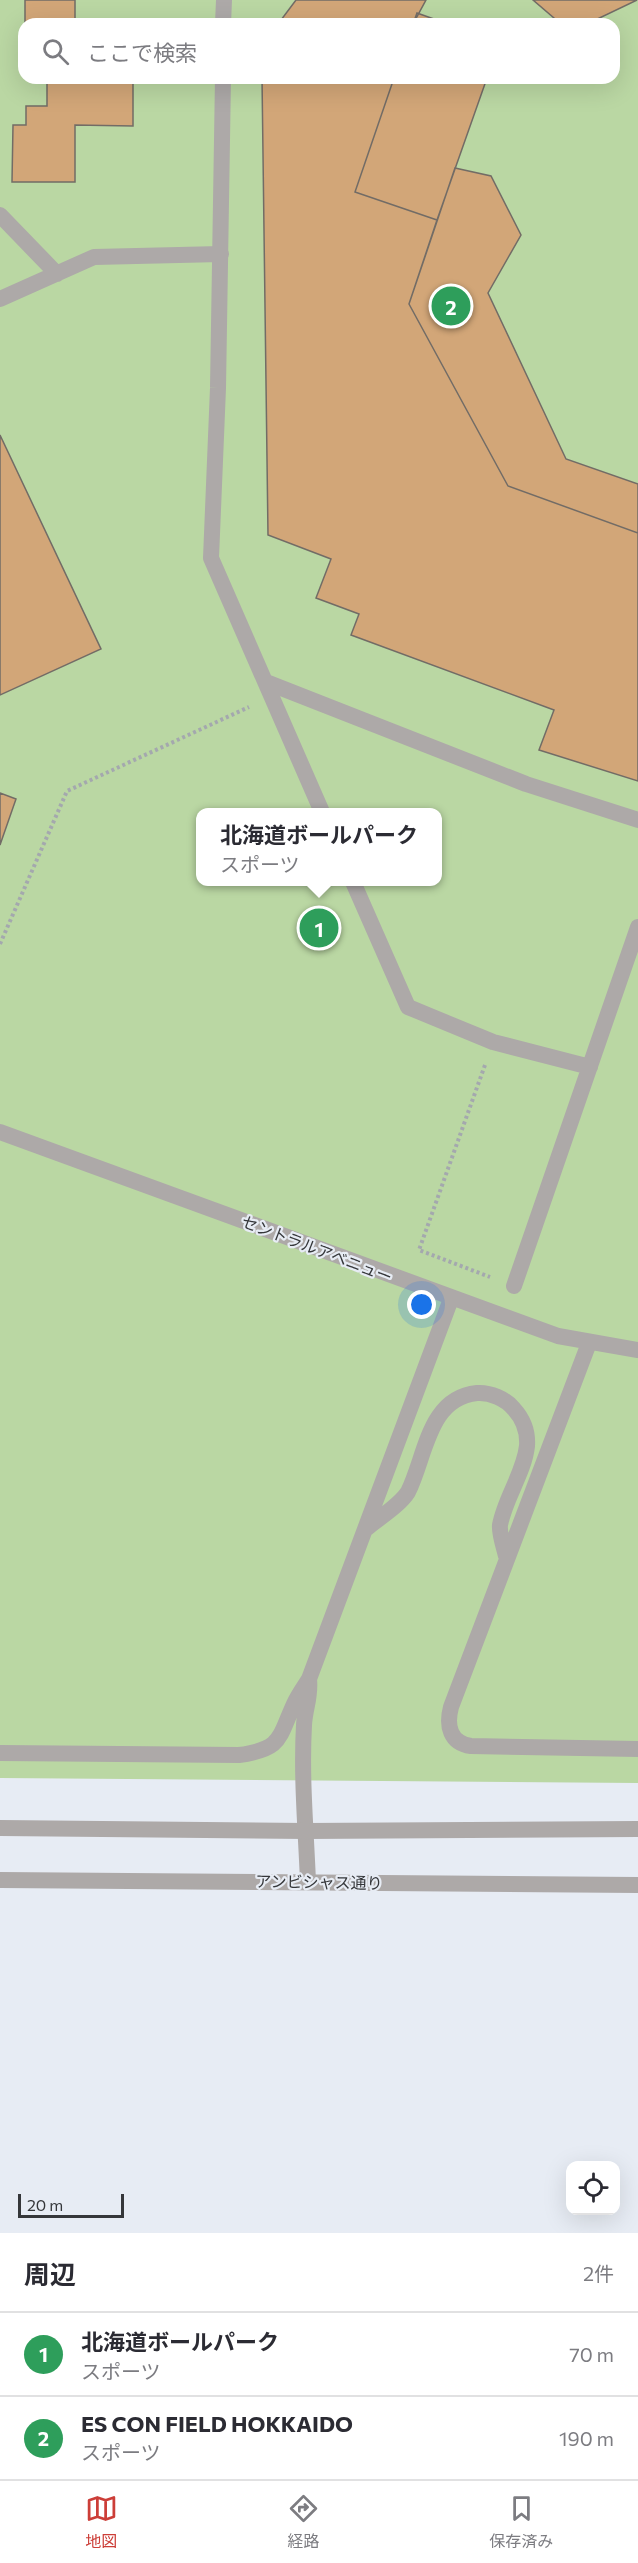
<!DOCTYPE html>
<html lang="ja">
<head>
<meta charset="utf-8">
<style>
	:root { --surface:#fff; --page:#f2f2f3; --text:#2b2b33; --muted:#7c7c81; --line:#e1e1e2; --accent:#cc3e38 }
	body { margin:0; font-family:Commissioner,"Noto Sans JP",sans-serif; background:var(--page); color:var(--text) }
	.controls { position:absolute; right:18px; bottom:18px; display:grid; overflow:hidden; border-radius:12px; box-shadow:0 6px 24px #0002 }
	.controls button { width:54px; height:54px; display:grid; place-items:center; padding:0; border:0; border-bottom:2px solid var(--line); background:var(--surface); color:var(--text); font:30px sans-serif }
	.scale { position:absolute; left:18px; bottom:15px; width:106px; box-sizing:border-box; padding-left:6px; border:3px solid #35373a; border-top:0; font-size:16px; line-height:21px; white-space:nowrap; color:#35373a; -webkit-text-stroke:4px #e7ecf4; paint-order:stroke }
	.you { position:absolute; left:422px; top:1305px; width:21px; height:21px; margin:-15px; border:4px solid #fff; border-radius:50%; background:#1a73e8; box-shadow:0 0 0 9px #1a73e833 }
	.badge { display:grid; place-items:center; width:39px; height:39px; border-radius:50%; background:var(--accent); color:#fff; font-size:20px; font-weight:700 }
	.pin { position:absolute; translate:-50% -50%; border:3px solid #fff; box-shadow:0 2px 6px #0006 }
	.popup { position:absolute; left:196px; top:808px; width:246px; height:78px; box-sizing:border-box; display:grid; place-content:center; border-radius:12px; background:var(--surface); filter:drop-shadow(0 2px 4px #0005); font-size:20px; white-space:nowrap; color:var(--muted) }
	.popup b { font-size:22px; color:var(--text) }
	.popup::after { content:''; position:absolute; left:50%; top:100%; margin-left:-12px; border:12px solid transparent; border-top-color:var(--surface) }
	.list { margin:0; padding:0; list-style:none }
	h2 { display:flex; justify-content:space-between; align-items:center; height:78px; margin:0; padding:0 24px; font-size:26px }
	h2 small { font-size:20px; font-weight:400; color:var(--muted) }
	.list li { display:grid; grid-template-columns:39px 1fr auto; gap:18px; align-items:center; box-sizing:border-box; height:84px; padding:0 24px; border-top:2px solid var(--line) }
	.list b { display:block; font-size:22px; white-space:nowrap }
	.list p { margin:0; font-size:20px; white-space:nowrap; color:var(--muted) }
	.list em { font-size:20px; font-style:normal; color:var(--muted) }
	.icon { flex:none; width:33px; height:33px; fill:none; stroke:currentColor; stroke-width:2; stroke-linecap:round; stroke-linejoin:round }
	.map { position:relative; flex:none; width:638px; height:2233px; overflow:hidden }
	.search { position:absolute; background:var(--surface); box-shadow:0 6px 24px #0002; left:18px; right:18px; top:18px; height:66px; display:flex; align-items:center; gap:15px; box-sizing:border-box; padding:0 21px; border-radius:18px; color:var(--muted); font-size:22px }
	.sheet { height:246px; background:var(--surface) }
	nav { display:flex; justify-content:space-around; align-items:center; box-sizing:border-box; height:84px; border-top:2px solid var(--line); background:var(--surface); font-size:16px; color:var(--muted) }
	nav a { display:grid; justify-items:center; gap:3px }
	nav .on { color:var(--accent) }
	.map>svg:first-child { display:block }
	.green { fill:#bad7a3; fill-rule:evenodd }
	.building { fill:#d2a678; stroke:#726c66; stroke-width:1.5 }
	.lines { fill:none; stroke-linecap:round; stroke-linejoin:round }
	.path { stroke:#a4a8ae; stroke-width:4; stroke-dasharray:3 3; stroke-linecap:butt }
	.service { stroke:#ada9a8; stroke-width:16 }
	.pedestrian { stroke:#ada9a8; stroke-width:16 }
	.tertiary { stroke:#ada9a8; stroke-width:16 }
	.labels { text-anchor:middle; stroke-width:4.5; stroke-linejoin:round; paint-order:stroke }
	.street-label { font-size:16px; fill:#35373a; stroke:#e7ecf4 }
</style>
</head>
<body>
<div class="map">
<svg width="638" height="2233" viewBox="0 0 638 2233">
	<rect width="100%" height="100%" fill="#e7ecf4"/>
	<path class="green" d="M 0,0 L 638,0 L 638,1783 L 0,1778 ZM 24,24 L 614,24 L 614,78 L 24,78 ZM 200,812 L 437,812 L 437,882 L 200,882 Z"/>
	<path class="building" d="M 25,0 L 75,0 L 75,24 L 25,24 Z
		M 296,0 L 426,0 L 413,24 L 278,24 Z
		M 533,0 L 637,0 L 587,24 L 561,24 Z
		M 417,13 L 448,24 L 413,24 Z
		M 47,78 L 133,78 L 133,126 L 75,125 L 75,182 L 12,182 L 13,125 L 26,125 L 26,106 L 47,106 Z
		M 262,78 L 394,78 L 355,192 L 437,220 L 409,304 L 508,486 L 638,533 L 638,781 L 539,750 L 554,710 L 351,635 L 359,614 L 316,598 L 331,559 L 268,535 Z
		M 394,78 L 487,78 L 437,220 L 355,192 Z
		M 455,168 L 491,176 L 521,235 L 488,293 L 566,459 L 638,484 L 638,533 L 508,486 L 409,304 Z
		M 0,435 L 101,649 L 0,695 Z
		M 0,793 L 16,799 L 0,845 Z"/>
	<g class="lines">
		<path class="path" d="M 0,944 L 67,791 L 249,707
			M 485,1065 L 419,1250 L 490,1277"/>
		<path class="service" d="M 0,1132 L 558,1336 L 638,1350
			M 589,1343 L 451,1707 C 446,1726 450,1743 471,1746 L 638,1749
			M 367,1528 C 379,1518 400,1505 408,1492 C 426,1456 428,1398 477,1393 C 490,1392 506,1399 514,1409 C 523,1419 528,1432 527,1446 C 524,1473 505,1498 500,1525 C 499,1534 504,1547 506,1556
			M 0,1753 L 239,1755 C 282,1749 278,1739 294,1704 C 298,1695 304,1687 309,1679 L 451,1299
			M 308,1882 C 306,1830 301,1777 304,1725 C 305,1708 311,1697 309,1679"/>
		<path class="pedestrian" d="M 223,24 L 224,0
			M 223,78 L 218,388 L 211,558 L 322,812
			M 0,215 L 57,274
			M 0,299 L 94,257 L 221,254
			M 266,682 L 526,784 L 638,820
			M 353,882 L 408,1007 L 493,1042 L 590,1067
			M 514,1286 L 638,927"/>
		<path class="tertiary" d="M 0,1828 L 306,1831 L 638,1829
			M 0,1880 L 638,1885"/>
	</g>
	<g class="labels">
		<g class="street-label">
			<text transform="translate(317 1249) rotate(21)" y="6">セントラルアベニュー</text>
			<text transform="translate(319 1882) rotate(1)" y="6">アンビシャス通り</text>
		</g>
	</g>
</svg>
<div class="controls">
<button><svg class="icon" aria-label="locate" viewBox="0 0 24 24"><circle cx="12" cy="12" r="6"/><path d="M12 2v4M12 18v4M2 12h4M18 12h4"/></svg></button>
</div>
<div class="scale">20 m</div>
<div class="you"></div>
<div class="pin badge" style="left:319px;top:928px;background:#2e9e5b">1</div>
<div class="popup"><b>北海道ボールパーク</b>スポーツ</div>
<div class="pin badge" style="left:451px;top:306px;background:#2e9e5b">2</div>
<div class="search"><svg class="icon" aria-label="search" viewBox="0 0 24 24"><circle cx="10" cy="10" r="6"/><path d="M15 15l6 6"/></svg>ここで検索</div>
</div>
<section class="sheet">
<h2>周辺<small>2件</small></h2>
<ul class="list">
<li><span class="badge" style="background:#2e9e5b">1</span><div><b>北海道ボールパーク</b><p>スポーツ</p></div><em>70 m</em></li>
<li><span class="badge" style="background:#2e9e5b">2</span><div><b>ES CON FIELD HOKKAIDO</b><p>スポーツ</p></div><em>190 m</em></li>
</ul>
</section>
<nav>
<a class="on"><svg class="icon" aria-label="map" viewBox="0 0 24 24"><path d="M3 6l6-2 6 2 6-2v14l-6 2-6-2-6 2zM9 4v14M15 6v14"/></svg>地図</a>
<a><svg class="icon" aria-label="directions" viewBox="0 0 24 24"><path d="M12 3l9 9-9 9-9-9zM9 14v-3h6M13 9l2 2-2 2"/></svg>経路</a>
<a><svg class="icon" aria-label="saved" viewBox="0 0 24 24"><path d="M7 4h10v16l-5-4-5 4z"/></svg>保存済み</a>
</nav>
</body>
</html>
